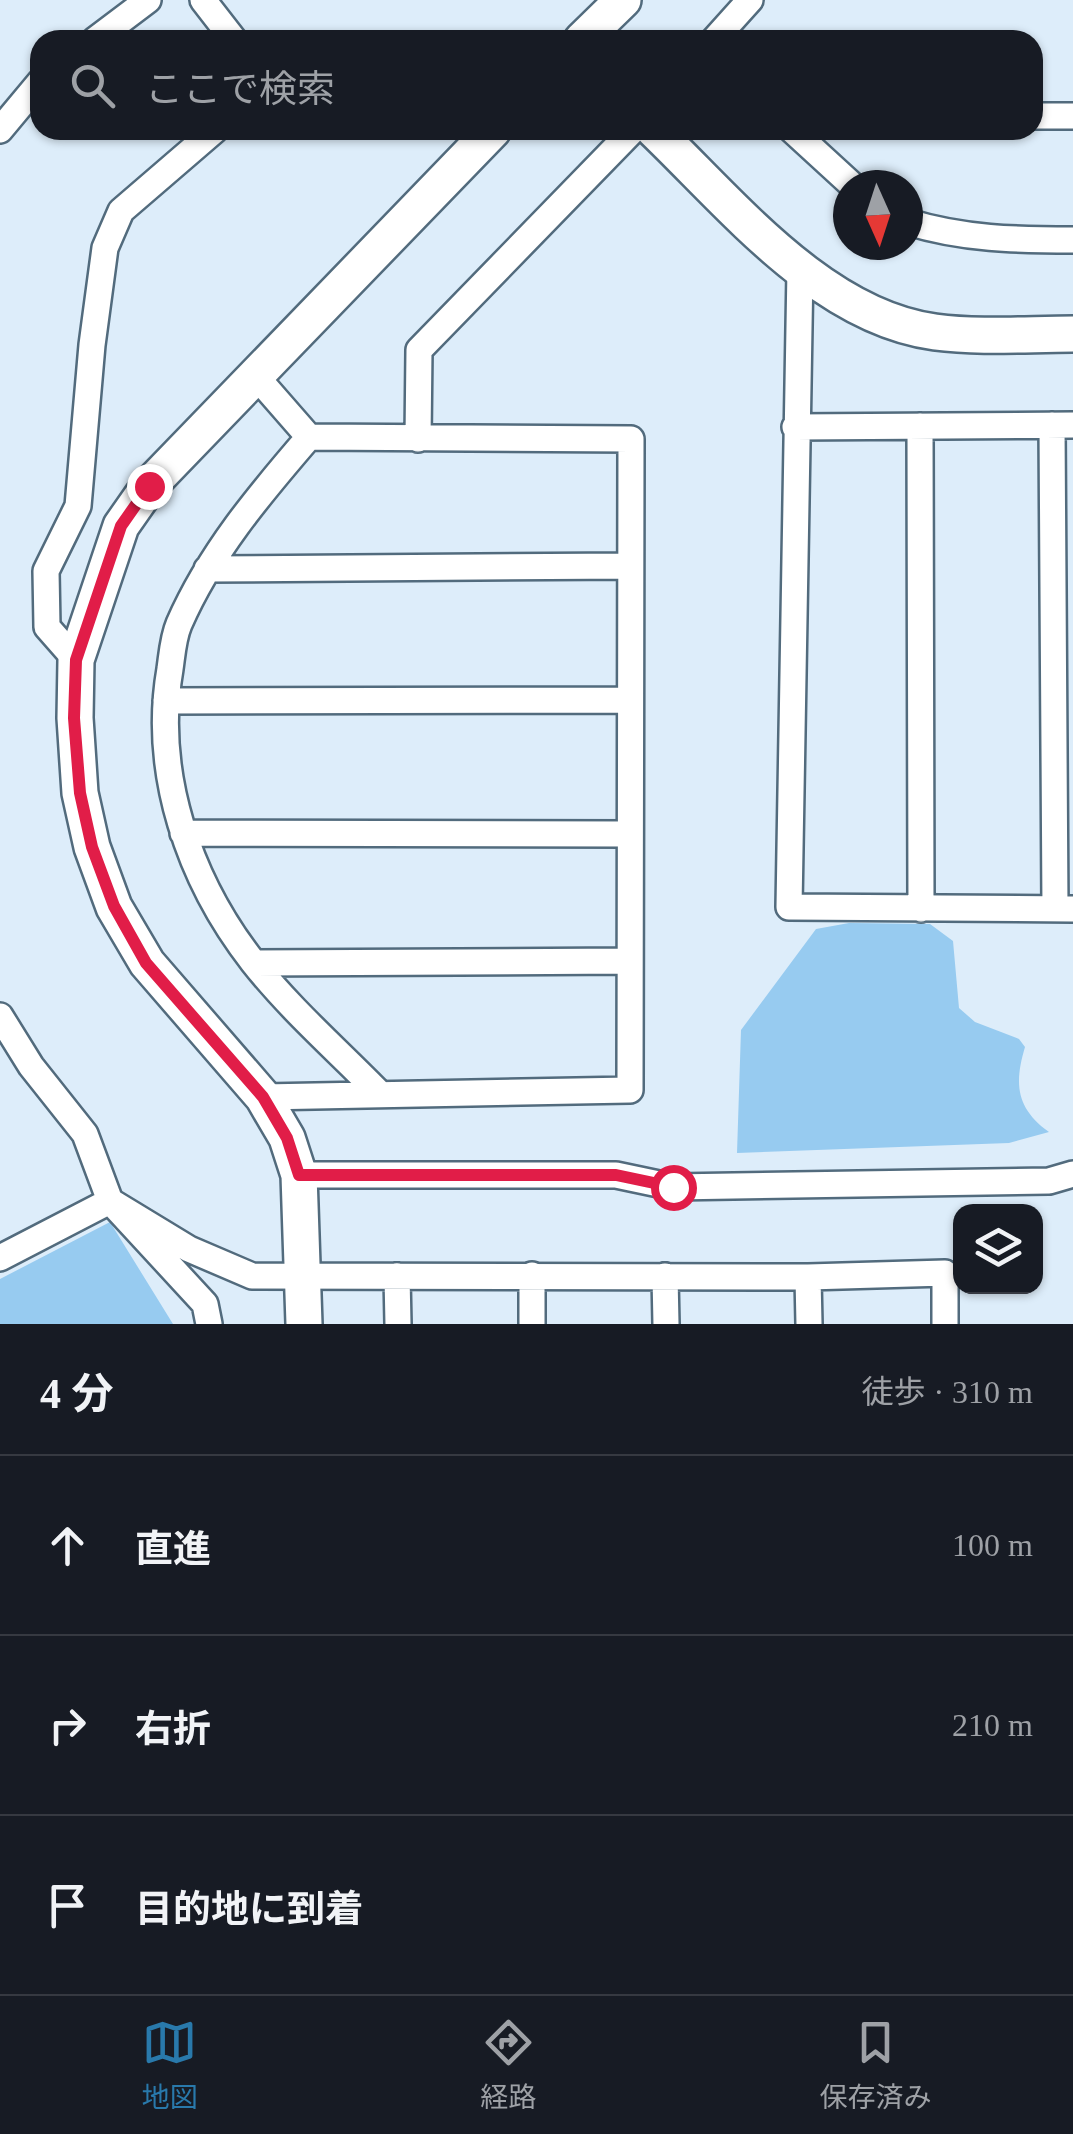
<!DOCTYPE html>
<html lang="ja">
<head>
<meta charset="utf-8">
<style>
	:root { --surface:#171b24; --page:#20242c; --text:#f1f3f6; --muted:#9ea1a6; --line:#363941; --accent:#2979ab }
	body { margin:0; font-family:"Times New Roman","Noto Sans JP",serif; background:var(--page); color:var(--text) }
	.controls { position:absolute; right:30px; bottom:30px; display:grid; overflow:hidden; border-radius:20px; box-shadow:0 2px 8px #0004 }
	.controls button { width:90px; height:90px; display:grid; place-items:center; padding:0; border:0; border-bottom:2px solid var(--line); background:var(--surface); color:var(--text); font:50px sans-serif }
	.compass { position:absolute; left:833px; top:170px; width:90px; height:90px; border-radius:50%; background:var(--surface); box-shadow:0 2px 8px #0004; rotate:177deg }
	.stop { position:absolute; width:30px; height:30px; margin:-22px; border:8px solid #e11d48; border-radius:50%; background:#fff }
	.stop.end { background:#e11d48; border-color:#fff; box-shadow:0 2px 10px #0008 }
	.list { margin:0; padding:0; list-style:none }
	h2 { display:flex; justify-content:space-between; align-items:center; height:130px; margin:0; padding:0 40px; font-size:42px }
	h2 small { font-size:32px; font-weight:400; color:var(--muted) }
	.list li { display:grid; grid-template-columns:65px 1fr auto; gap:30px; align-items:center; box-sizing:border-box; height:180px; padding:0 40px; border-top:2px solid var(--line) }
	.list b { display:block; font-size:38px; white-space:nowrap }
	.list em { font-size:32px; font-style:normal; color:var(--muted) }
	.icon { flex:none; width:55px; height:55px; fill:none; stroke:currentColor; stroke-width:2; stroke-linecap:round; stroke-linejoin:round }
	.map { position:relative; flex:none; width:1073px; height:1324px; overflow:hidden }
	.search { position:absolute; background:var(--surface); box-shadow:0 2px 8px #0004; left:30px; right:30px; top:30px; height:110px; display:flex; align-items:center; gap:25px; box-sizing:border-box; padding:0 35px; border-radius:30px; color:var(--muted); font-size:38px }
	.sheet { height:670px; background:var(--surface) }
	nav { display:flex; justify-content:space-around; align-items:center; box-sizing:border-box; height:140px; border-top:2px solid var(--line); background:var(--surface); font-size:28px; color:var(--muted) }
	nav a { display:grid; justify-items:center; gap:5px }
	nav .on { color:var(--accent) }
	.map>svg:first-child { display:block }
	.green { fill:#97cbf0 }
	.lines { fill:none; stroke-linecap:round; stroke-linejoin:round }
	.street-casing { stroke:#526b7d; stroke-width:30 }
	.secondary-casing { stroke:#526b7d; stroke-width:40 }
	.street { stroke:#fff; stroke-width:25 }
	.secondary { stroke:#fff; stroke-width:35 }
	.route { stroke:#e11d48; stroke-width:12 }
</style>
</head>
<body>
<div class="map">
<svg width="1073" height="1324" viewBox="0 0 1073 1324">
	<rect width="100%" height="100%" fill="#ddedfa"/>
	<path class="green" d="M 849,923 L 930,924 L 953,941 L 959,1008 L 975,1022 L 1019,1039 L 1025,1047 C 1014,1084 1016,1108 1049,1132 L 1009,1143 L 737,1153 L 741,1030 L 816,929 Z
		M 110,1222 L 173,1324 L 0,1324 L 0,1279 Z"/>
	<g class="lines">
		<g class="street-casing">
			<path id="street" d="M 203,0 L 234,40
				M 95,40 L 148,0
				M 714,40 L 750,0
				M 1033,116 L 1073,116
				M 0,130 L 40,82
				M 792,130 L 852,185
				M 908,222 C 963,239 1016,240 1073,240
				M 800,269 L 789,907 L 1073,909
				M 254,374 L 309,437 L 631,439 L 630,1090 L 263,1097
				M 1052,425 L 1055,909
				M 920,426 L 921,909
				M 795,427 L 1073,425
				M 309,437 C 259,495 210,553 179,624 C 173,638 172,655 170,669 C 152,773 189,880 253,962 C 290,1009 338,1051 380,1094
				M 418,439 L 419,350 L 633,130
				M 207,569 L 630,566
				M 76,660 L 47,627 L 46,571 L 78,506 L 92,345 L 105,248 L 121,211 L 215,130
				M 166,701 L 629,700
				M 183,833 L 630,834
				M 254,963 L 629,961
				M 0,1016 L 31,1066 L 85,1134 L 110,1201 L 205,1304 L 209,1324
				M 299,1175 L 616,1175 L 673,1187 L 1049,1181 L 1073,1174
				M 110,1201 L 189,1249 L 252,1276 L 808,1277 L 809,1324
				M 0,1258 L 110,1201
				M 532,1275 L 532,1324
				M 397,1276 L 398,1324
				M 665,1276 L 666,1324
				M 808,1277 L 945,1273 L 945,1324"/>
		</g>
		<g class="secondary-casing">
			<path id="secondary" d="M 582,40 L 623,0
				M 654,130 C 732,205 822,317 935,332 C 980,338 1028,334 1073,334
				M 304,1324 L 299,1175 L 287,1138 L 263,1097 L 147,963 L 114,907 L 92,847 L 80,793 L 75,718 L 76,660 L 121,526 L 149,486 L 493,130"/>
		</g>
		<use href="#street" class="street"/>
		<use href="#secondary" class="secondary"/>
	</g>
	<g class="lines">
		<path class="route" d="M 149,486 L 121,526 L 76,660 L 74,718 L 80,793 L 92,847 L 114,906 L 146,963 L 263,1097 L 287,1138 L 299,1175 L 616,1175 L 673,1187"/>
	</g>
</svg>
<div class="controls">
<button><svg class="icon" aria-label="layers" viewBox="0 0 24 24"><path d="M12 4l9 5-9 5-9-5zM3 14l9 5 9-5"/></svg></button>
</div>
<svg class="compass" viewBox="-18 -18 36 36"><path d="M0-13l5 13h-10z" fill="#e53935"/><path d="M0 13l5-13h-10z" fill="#9ea1a6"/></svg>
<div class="stop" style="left:673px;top:1187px"></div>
<div class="stop end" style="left:149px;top:486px"></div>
<div class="search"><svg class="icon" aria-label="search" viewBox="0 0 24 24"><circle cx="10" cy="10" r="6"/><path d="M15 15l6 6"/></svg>ここで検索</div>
</div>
<section class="sheet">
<h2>4 分<small>徒歩 · 310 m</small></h2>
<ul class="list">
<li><svg class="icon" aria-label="ahead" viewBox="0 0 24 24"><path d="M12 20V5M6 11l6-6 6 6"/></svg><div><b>直進</b></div><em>100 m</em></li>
<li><svg class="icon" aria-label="right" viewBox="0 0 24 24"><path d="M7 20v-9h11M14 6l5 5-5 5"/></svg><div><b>右折</b></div><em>210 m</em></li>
<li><svg class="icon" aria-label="arrive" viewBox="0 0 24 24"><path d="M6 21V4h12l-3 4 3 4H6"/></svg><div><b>目的地に到着</b></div></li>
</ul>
</section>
<nav>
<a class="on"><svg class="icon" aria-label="map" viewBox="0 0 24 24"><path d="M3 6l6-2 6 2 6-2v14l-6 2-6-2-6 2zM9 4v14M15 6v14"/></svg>地図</a>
<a><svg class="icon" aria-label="directions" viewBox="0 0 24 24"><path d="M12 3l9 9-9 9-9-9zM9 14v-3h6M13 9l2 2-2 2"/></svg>経路</a>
<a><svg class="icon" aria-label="saved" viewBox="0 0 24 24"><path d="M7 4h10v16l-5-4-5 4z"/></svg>保存済み</a>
</nav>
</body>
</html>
